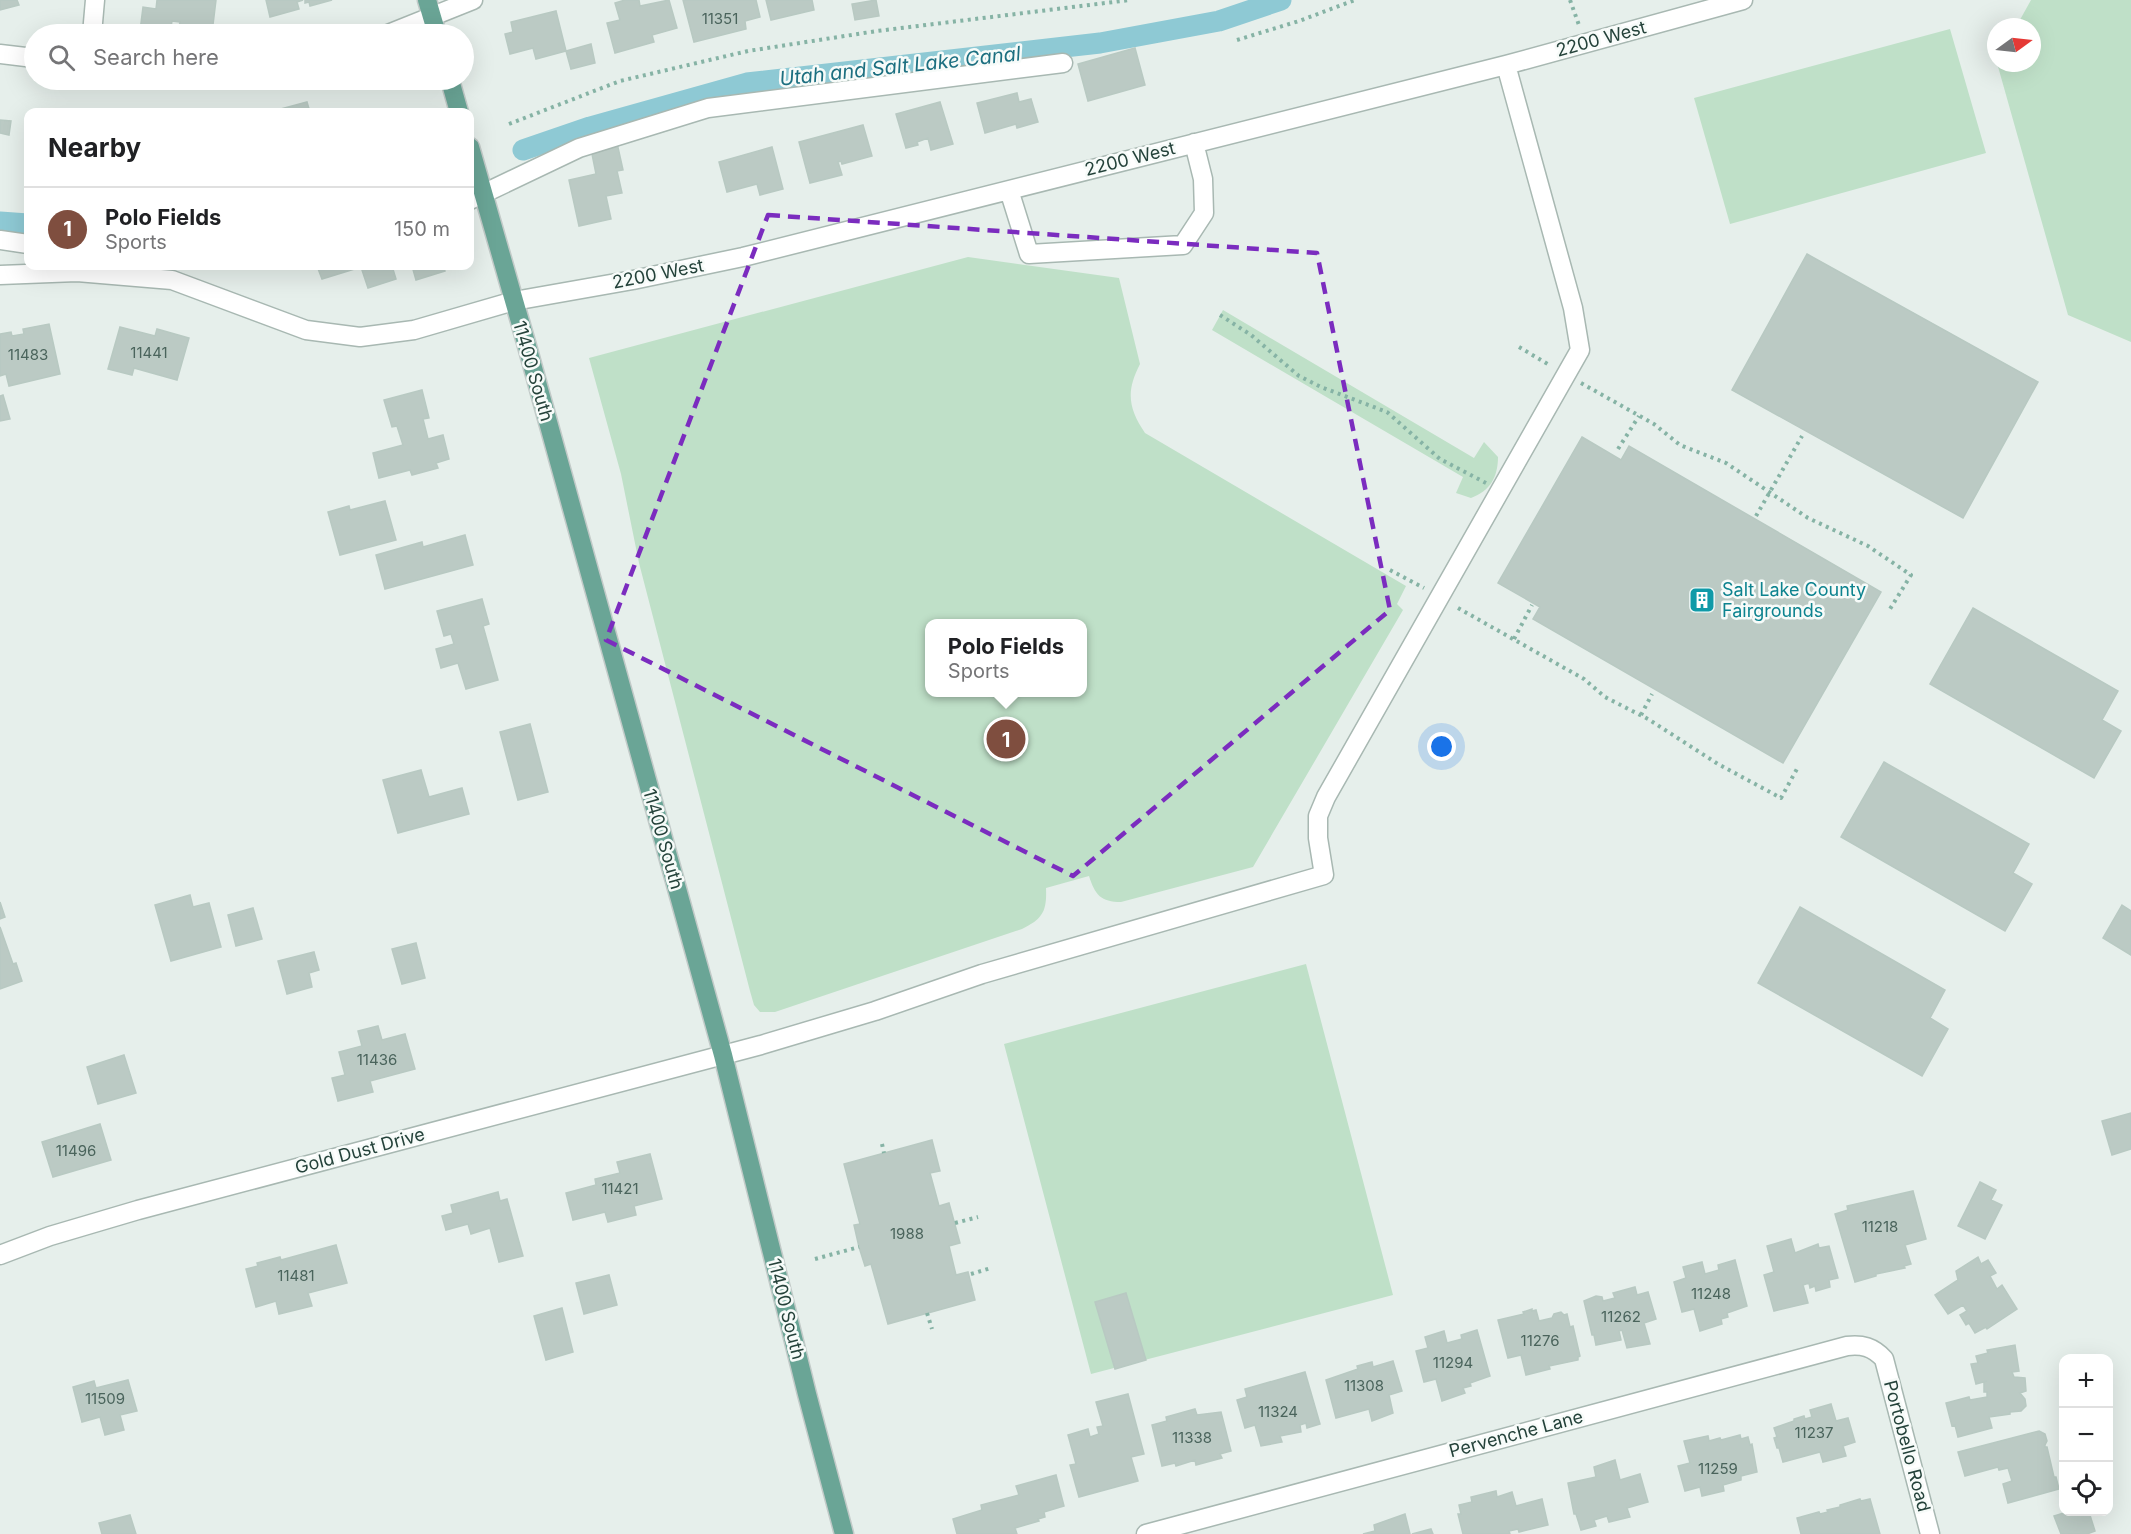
<!DOCTYPE html>
<html lang="en">
<head>
<meta charset="utf-8">
<style>
	:root { --surface:#fff; --page:#f2f2f2; --text:#202124; --muted:#757577; --line:#e0e0e0; --accent:#7f4e3f }
	body { margin:0; font-family:Inter,sans-serif; background:var(--page); color:var(--text) }
	.controls { position:absolute; right:18px; bottom:18px; display:grid; overflow:hidden; border-radius:12px; box-shadow:0 6px 24px #0002 }
	.controls button { width:54px; height:54px; display:grid; place-items:center; padding:0; border:0; border-bottom:2px solid var(--line); background:var(--surface); color:var(--text); font:30px sans-serif }
	.compass { position:absolute; left:1987px; top:18px; width:54px; height:54px; border-radius:50%; background:var(--surface); box-shadow:0 6px 24px #0002; rotate:75deg }
	.you { position:absolute; left:1442px; top:747px; width:21px; height:21px; margin:-15px; border:4px solid #fff; border-radius:50%; background:#1a73e8; box-shadow:0 0 0 9px #1a73e833 }
	.badge { display:grid; place-items:center; width:39px; height:39px; border-radius:50%; background:var(--accent); color:#fff; font-size:20px; font-weight:700 }
	.pin { position:absolute; translate:-50% -50%; border:3px solid #fff; box-shadow:0 2px 6px #0006 }
	.popup { position:absolute; left:925px; top:619px; width:162px; height:78px; box-sizing:border-box; display:grid; place-content:center; border-radius:12px; background:var(--surface); filter:drop-shadow(0 2px 4px #0005); font-size:20px; white-space:nowrap; color:var(--muted) }
	.popup b { font-size:22px; color:var(--text) }
	.popup::after { content:''; position:absolute; left:50%; top:100%; margin-left:-12px; border:12px solid transparent; border-top-color:var(--surface) }
	.list { margin:0; padding:0; list-style:none }
	h2 { display:flex; justify-content:space-between; align-items:center; height:78px; margin:0; padding:0 24px; font-size:26px }
	h2 small { font-size:20px; font-weight:400; color:var(--muted) }
	.list li { display:grid; grid-template-columns:39px 1fr auto; gap:18px; align-items:center; box-sizing:border-box; height:84px; padding:0 24px; border-top:2px solid var(--line) }
	.list b { display:block; font-size:22px; white-space:nowrap }
	.list p { margin:0; font-size:20px; white-space:nowrap; color:var(--muted) }
	.list em { font-size:20px; font-style:normal; color:var(--muted) }
	.icon { flex:none; width:33px; height:33px; fill:none; stroke:currentColor; stroke-width:2; stroke-linecap:round; stroke-linejoin:round }
	.map { position:relative; flex:none; width:2131px; height:1534px; overflow:hidden }
	.search { position:absolute; background:var(--surface); box-shadow:0 6px 24px #0002; left:24px; top:24px; width:450px; height:66px; display:flex; align-items:center; gap:15px; box-sizing:border-box; padding:0 21px; border-radius:33px; color:var(--muted); font-size:22px }
	.panel { position:absolute; background:var(--surface); box-shadow:0 6px 24px #0002; left:24px; top:108px; width:450px; height:162px; border-radius:12px }
	.map>svg:first-child { display:block }
	.green { fill:#bfe0c8; fill-rule:evenodd }
	.lines { fill:none; stroke-linecap:round; stroke-linejoin:round }
	.canal { stroke:#8ec9d4; stroke-width:21 }
	.building { fill:#bbcac4; stroke:#b8c9c2; stroke-width:1.5 }
	.minor-casing { stroke:#a8b8b2; stroke-width:21 }
	.major-casing { stroke:#c2cac8; stroke-width:21 }
	.path { stroke:#86b3a5; stroke-width:4; stroke-dasharray:3 4.5; stroke-linecap:butt }
	.minor { stroke:#fff; stroke-width:18 }
	.major { stroke:#6aa596; stroke-width:18 }
	.marked { fill:none; stroke:#7b2cbf; stroke-width:4.5; stroke-dasharray:12 8; stroke-linejoin:round }
	.labels { text-anchor:middle; stroke-width:5; stroke-linejoin:round; paint-order:stroke }
	.number-label { font-size:15px; fill:#4a645c }
	.street-label { font-size:18px; fill:#24423a; stroke:#f7fbf9 }
	.culture-label { font-size:18px; fill:#0d838f; stroke:#f7fbf9; text-anchor:start }
	.water-label { font-size:20px; font-style:italic; fill:#1c6f80; stroke:#f7fbf9 }
</style>
</head>
<body>
<div class="map">
<svg width="2131" height="1534" viewBox="0 0 2131 1534">
	<rect width="100%" height="100%" fill="#e6efeb"/>
	<path class="green" d="M 2031,0 L 2131,0 L 2131,342 L 2068,315 L 1997,63 L 2032,63 L 2032,27 L 2016,27 Z
		M 1950,29 L 1986,153 L 1730,224 L 1694,98 Z
		M 968,257 L 1119,278 L 1140,364 C 1126,391 1128,408 1145,433 L 1406,586 L 1397,604 L 1403,610 L 1253,867 L 1121,902 C 1101,902 1095,895 1089,876 L 1046,888 C 1047,911 1043,919 1022,929 L 775,1012 L 760,1012 L 754,1005 L 750,991 L 639,563 L 621,474 L 589,358 ZM 930,624 L 1082,624 L 1082,692 L 930,692 Z
		M 1223,310 L 1474,458 L 1484,442 L 1498,457 C 1498,477 1490,491 1471,498 L 1456,493 L 1463,477 L 1212,330 Z
		M 1306,964 L 1393,1295 L 1091,1374 L 1004,1044 Z"/>
	<g class="lines">
		<path class="canal" d="M 523,150 L 590,127 L 747,83 L 1100,43 L 1219,21 L 1281,0
			M 0,222 L 28,224"/>
	</g>
	<path class="building" d="M 0,0 L 17,0 L 19,5 L 0,10 Z
		M 157,0 L 216,0 L 212,33 L 184,30 L 184,28 L 179,27 L 180,22 L 172,21 L 170,34 L 140,31 L 143,7 L 156,9 Z
		M 266,0 L 303,0 L 297,2 L 299,9 L 270,17 Z
		M 305,0 L 332,0 L 310,6 L 309,2 L 305,3 Z
		M 625,0 L 639,0 L 640,6 L 669,0 L 677,28 L 652,35 L 654,42 L 615,53 L 607,23 L 620,20 L 615,3 Z
		M 683,0 L 756,0 L 760,17 L 745,21 L 746,29 L 694,42 Z
		M 766,0 L 812,0 L 814,10 L 771,20 Z
		M 876,0 L 879,16 L 855,20 L 852,4 Z
		M 556,11 L 566,51 L 536,59 L 533,48 L 510,54 L 505,34 L 513,32 L 511,22 Z
		M 591,44 L 595,63 L 571,69 L 566,51 Z
		M 1135,48 L 1145,85 L 1088,101 L 1078,64 Z
		M 1017,93 L 1019,102 L 1031,99 L 1038,122 L 1017,128 L 1016,124 L 985,133 L 977,103 Z
		M 307,102 L 310,112 L 278,112 L 277,110 Z
		M 940,102 L 953,144 L 931,150 L 928,138 L 917,142 L 918,145 L 906,148 L 896,114 Z
		M 0,120 L 11,121 L 9,135 L 0,133 Z
		M 863,125 L 872,156 L 842,164 L 841,161 L 838,162 L 842,175 L 810,183 L 799,142 Z
		M 617,143 L 623,170 L 617,171 L 622,193 L 606,196 L 611,219 L 579,226 L 569,180 L 596,174 L 591,149 Z
		M 772,147 L 783,189 L 760,195 L 757,184 L 727,192 L 719,162 Z
		M 1807,254 L 2038,382 L 1963,518 L 1732,390 Z
		M 317,266 L 392,266 L 396,279 L 368,288 L 361,267 L 322,279 Z
		M 412,266 L 443,266 L 445,271 L 416,280 Z
		M 49,324 L 60,374 L 9,386 L 6,374 L 0,376 L 0,334 L 11,332 L 12,336 L 24,334 L 23,329 Z
		M 120,327 L 155,336 L 157,329 L 189,338 L 177,380 L 134,368 L 132,375 L 108,369 Z
		M 422,390 L 429,418 L 423,419 L 428,439 L 443,435 L 449,459 L 436,463 L 438,468 L 412,475 L 410,470 L 379,478 L 373,453 L 403,445 L 397,426 L 392,427 L 384,400 Z
		M 3,395 L 10,419 L 0,421 L 0,396 Z
		M 1582,437 L 1621,460 L 1629,446 L 1881,592 L 1783,763 L 1533,619 L 1540,607 L 1498,583 Z
		M 385,501 L 396,540 L 340,555 L 328,512 L 349,506 L 350,510 Z
		M 465,535 L 473,565 L 385,589 L 376,555 L 422,542 L 423,547 Z
		M 482,599 L 489,624 L 483,626 L 498,680 L 466,689 L 458,663 L 441,668 L 436,649 L 454,644 L 451,634 L 444,636 L 437,611 Z
		M 1973,608 L 2118,691 L 2102,720 L 2121,731 L 2094,778 L 1930,684 Z
		M 530,724 L 548,792 L 518,800 L 500,732 Z
		M 1884,762 L 2029,844 L 2013,873 L 2032,884 L 2005,931 L 1841,837 Z
		M 421,770 L 429,797 L 462,788 L 469,814 L 398,833 L 383,780 Z
		M 190,895 L 193,907 L 209,903 L 221,947 L 171,961 L 155,905 Z
		M 0,902 L 5,917 L 0,919 Z
		M 2122,905 L 2131,911 L 2131,955 L 2103,938 Z
		M 1800,907 L 1945,990 L 1930,1018 L 1948,1029 L 1922,1076 L 1758,983 Z
		M 253,908 L 262,939 L 236,946 L 228,915 Z
		M 0,927 L 13,964 L 16,963 L 22,981 L 0,989 Z
		M 416,943 L 425,978 L 402,984 L 392,949 Z
		M 314,952 L 319,970 L 309,973 L 312,987 L 287,994 L 278,961 Z
		M 378,1026 L 382,1040 L 405,1034 L 415,1069 L 370,1081 L 373,1092 L 338,1101 L 332,1078 L 345,1075 L 339,1052 L 362,1046 L 358,1031 Z
		M 124,1055 L 136,1093 L 98,1104 L 87,1067 Z
		M 2131,1113 L 2131,1149 L 2112,1155 L 2102,1121 Z
		M 100,1124 L 111,1160 L 53,1177 L 42,1142 Z
		M 932,1140 L 940,1171 L 930,1173 L 939,1206 L 949,1203 L 960,1243 L 949,1246 L 956,1275 L 968,1272 L 975,1300 L 888,1324 L 871,1264 L 865,1266 L 859,1247 L 854,1225 L 860,1224 L 844,1164 Z
		M 650,1154 L 662,1199 L 634,1206 L 636,1215 L 608,1222 L 605,1212 L 573,1220 L 566,1193 L 596,1185 L 595,1179 L 620,1173 L 617,1162 Z
		M 1980,1182 L 1996,1190 L 1991,1200 L 2002,1205 L 1985,1239 L 1958,1226 Z
		M 1913,1191 L 1926,1239 L 1905,1245 L 1911,1264 L 1904,1266 L 1905,1268 L 1876,1274 L 1876,1276 L 1855,1282 L 1835,1214 L 1848,1210 L 1847,1206 Z
		M 498,1192 L 500,1201 L 507,1199 L 523,1256 L 499,1262 L 490,1228 L 471,1234 L 468,1224 L 446,1230 L 442,1216 L 453,1213 L 451,1205 Z
		M 1791,1239 L 1795,1253 L 1818,1244 L 1819,1248 L 1829,1246 L 1838,1278 L 1829,1280 L 1830,1287 L 1816,1291 L 1815,1286 L 1810,1288 L 1809,1283 L 1803,1285 L 1808,1303 L 1774,1311 L 1764,1275 L 1774,1272 L 1767,1246 Z
		M 336,1245 L 347,1283 L 308,1293 L 312,1306 L 279,1314 L 276,1301 L 256,1307 L 246,1269 L 258,1266 L 257,1263 L 280,1257 L 281,1260 Z
		M 1978,1257 L 1981,1264 L 1988,1260 L 1996,1273 L 1990,1276 L 1997,1289 L 2002,1285 L 2017,1309 L 1987,1329 L 1986,1327 L 1975,1333 L 1969,1323 L 1966,1325 L 1960,1315 L 1967,1311 L 1963,1305 L 1948,1314 L 1935,1295 L 1958,1280 L 1956,1271 Z
		M 1735,1260 L 1747,1306 L 1727,1313 L 1728,1317 L 1721,1319 L 1722,1324 L 1700,1331 L 1694,1309 L 1682,1312 L 1674,1282 L 1686,1278 L 1683,1267 L 1702,1262 L 1705,1274 L 1719,1270 L 1718,1265 Z
		M 609,1275 L 617,1305 L 584,1314 L 576,1283 Z
		M 1635,1287 L 1637,1295 L 1648,1292 L 1656,1319 L 1644,1323 L 1650,1344 L 1627,1348 L 1622,1330 L 1619,1331 L 1621,1340 L 1596,1345 L 1594,1335 L 1592,1335 L 1584,1301 L 1596,1296 L 1602,1297 L 1603,1301 L 1615,1298 L 1613,1293 Z
		M 1126,1293 L 1146,1360 L 1115,1369 L 1095,1302 Z
		M 562,1308 L 573,1352 L 546,1360 L 534,1316 Z
		M 1532,1309 L 1532,1311 L 1536,1310 L 1539,1321 L 1552,1318 L 1554,1314 L 1561,1312 L 1564,1315 L 1567,1314 L 1570,1327 L 1573,1326 L 1580,1356 L 1578,1357 L 1578,1360 L 1549,1366 L 1550,1369 L 1526,1375 L 1521,1355 L 1508,1358 L 1498,1320 L 1524,1314 L 1523,1312 Z
		M 1477,1330 L 1490,1376 L 1470,1383 L 1471,1386 L 1463,1388 L 1465,1393 L 1442,1401 L 1436,1379 L 1424,1382 L 1416,1351 L 1428,1348 L 1425,1337 L 1444,1331 L 1447,1343 L 1462,1339 L 1461,1335 Z
		M 2015,1345 L 2019,1371 L 2012,1372 L 2014,1377 L 2025,1378 L 2026,1391 L 2020,1393 L 2025,1399 L 2026,1406 L 2021,1411 L 2010,1412 L 2010,1414 L 1989,1417 L 1992,1428 L 1958,1437 L 1955,1425 L 1952,1426 L 1946,1403 L 1969,1397 L 1970,1400 L 1987,1397 L 1987,1392 L 1984,1392 L 1984,1382 L 1987,1381 L 1976,1384 L 1971,1364 L 1978,1363 L 1976,1356 L 1988,1353 L 1987,1350 Z
		M 1393,1361 L 1402,1391 L 1389,1395 L 1393,1413 L 1372,1421 L 1369,1409 L 1336,1418 L 1326,1380 L 1358,1369 L 1357,1366 L 1372,1362 L 1373,1367 Z
		M 1305,1372 L 1320,1424 L 1307,1428 L 1306,1423 L 1300,1425 L 1301,1432 L 1280,1436 L 1282,1442 L 1261,1446 L 1255,1425 L 1245,1428 L 1237,1400 L 1247,1397 L 1245,1389 Z
		M 128,1380 L 137,1411 L 120,1415 L 124,1430 L 105,1435 L 100,1417 L 82,1422 L 73,1387 L 94,1381 L 96,1388 Z
		M 1128,1394 L 1144,1454 L 1131,1457 L 1138,1481 L 1079,1497 L 1070,1465 L 1076,1464 L 1068,1435 L 1088,1429 L 1090,1437 L 1099,1434 L 1097,1427 L 1103,1426 L 1096,1402 Z
		M 1831,1404 L 1836,1421 L 1848,1418 L 1855,1442 L 1843,1446 L 1846,1456 L 1823,1462 L 1820,1452 L 1783,1462 L 1779,1448 L 1777,1448 L 1774,1438 L 1777,1437 L 1774,1428 L 1794,1421 L 1794,1419 L 1804,1416 L 1805,1419 L 1812,1417 L 1810,1410 Z
		M 1195,1409 L 1197,1415 L 1221,1412 L 1231,1451 L 1220,1454 L 1222,1458 L 1196,1465 L 1195,1460 L 1176,1466 L 1175,1463 L 1162,1466 L 1152,1425 L 1167,1421 L 1166,1417 Z
		M 2039,1431 L 2045,1434 L 2047,1441 L 2045,1445 L 2045,1447 L 2047,1447 L 2054,1477 L 2056,1477 L 2059,1489 L 2008,1503 L 2003,1484 L 2012,1481 L 2008,1468 L 1999,1470 L 1998,1467 L 1965,1476 L 1958,1452 Z
		M 1740,1435 L 1741,1439 L 1748,1437 L 1750,1445 L 1752,1444 L 1757,1472 L 1741,1476 L 1741,1480 L 1723,1485 L 1724,1491 L 1702,1496 L 1700,1487 L 1685,1491 L 1678,1466 L 1690,1463 L 1684,1441 L 1708,1436 L 1709,1441 L 1720,1438 L 1721,1440 Z
		M 1615,1460 L 1620,1480 L 1640,1474 L 1648,1502 L 1627,1508 L 1630,1517 L 1609,1522 L 1607,1516 L 1594,1520 L 1596,1526 L 1581,1530 L 1576,1514 L 1574,1514 L 1568,1483 L 1596,1477 L 1594,1467 Z
		M 1056,1475 L 1064,1506 L 1044,1512 L 1045,1517 L 1038,1519 L 1039,1521 L 1015,1528 L 1017,1534 L 957,1534 L 953,1519 L 982,1510 L 981,1505 L 1019,1495 L 1016,1486 Z
		M 1496,1491 L 1497,1497 L 1512,1492 L 1516,1506 L 1542,1499 L 1548,1525 L 1519,1532 L 1518,1529 L 1509,1531 L 1510,1534 L 1463,1534 L 1458,1514 L 1461,1514 L 1459,1505 L 1472,1502 L 1471,1497 Z
		M 1860,1499 L 1861,1501 L 1870,1499 L 1880,1534 L 1801,1534 L 1797,1518 L 1819,1512 L 1820,1514 L 1828,1512 L 1827,1510 L 1840,1507 L 1840,1505 Z
		M 2067,1512 L 2089,1512 L 2095,1531 L 2087,1534 L 2061,1534 L 2054,1516 Z
		M 1405,1514 L 1410,1534 L 1363,1534 L 1375,1531 L 1374,1525 Z
		M 130,1515 L 136,1534 L 102,1534 L 99,1523 Z
		M 1431,1529 L 1433,1534 L 1412,1534 Z"/>
	<g class="lines">
		<g class="minor-casing">
			<path id="minor" d="M 92,34 L 95,0
				M 388,34 L 473,0
				M 0,54 L 34,58
				M 1009,190 L 1029,254 L 1183,245 L 1204,213 L 1203,179 L 1194,143
				M 470,200 L 579,148 L 708,108 L 1063,63
				M 0,240 L 28,244
				M 0,275 L 77,272 L 172,280 L 306,330 L 360,337 L 414,330 L 514,301 L 633,280 L 743,257 L 1506,65 L 1743,0
				M 0,1255 L 50,1236 L 138,1210 L 761,1045 L 875,1011 L 982,974 L 1324,875 L 1318,838 L 1318,816 L 1326,797 L 1580,350 L 1573,308 L 1506,65
				M 1146,1534 L 1847,1346 C 1862,1344 1873,1347 1884,1359 L 1930,1534"/>
		</g>
		<g class="major-casing">
			<path id="major" d="M 427,0 L 437,34
				M 450,80 L 459,112
				M 470,147 L 527,346 L 723,1055 L 807,1394 L 844,1534"/>
		</g>
		<path class="path" d="M 1570,0 L 1580,28
			M 1237,40 L 1299,21 L 1355,0
			M 509,124 L 620,81 L 748,51 L 877,31 L 1130,0
			M 1220,315 L 1251,335 L 1299,376 L 1321,387 L 1387,412 L 1440,459 L 1486,483
			M 1519,347 L 1551,366
			M 1581,383 L 1654,424 L 1680,445 L 1726,463 L 1808,518 L 1868,546 L 1911,575 L 1890,609
			M 1618,449 L 1639,416
			M 1756,516 L 1802,436
			M 1390,570 L 1424,588
			M 1458,608 L 1584,679 L 1605,697 L 1648,719 L 1718,764 L 1781,798 L 1798,767
			M 1514,639 L 1532,605
			M 1641,715 L 1652,694
			M 882,1144 L 884,1153
			M 955,1223 L 978,1217
			M 815,1259 L 859,1247
			M 971,1274 L 991,1268
			M 927,1313 L 932,1329"/>
		<use href="#minor" class="minor"/>
		<use href="#major" class="major"/>
	</g>
	<path class="marked" d="M 768,215 L 1317,253 L 1390,610 L 1073,876 L 606,640 Z"/>
	<defs>
		<g id="building-square" transform="scale(1.35)"><rect x="-9" y="-9" width="18" height="18" rx="4" fill="#0f9aa8" stroke="#f7fbf9"/><path d="M-4-6H4V6H1V3H-1V6H-4ZM-2.5-4.3h1.7v1.8h-1.7ZM.8-4.3h1.7v1.8H.8ZM-2.5-1h1.7V.8h-1.7ZM.8-1h1.7V.8H.8Z" fill="#fff"/></g>
	</defs>
	<g fill-rule="evenodd">
		<use href="#building-square" x="1702" y="600"/>
	</g>
	<g class="labels">
		<g class="number-label">
			<text x="720" y="24">11351</text>
			<text x="149" y="358">11441</text>
			<text x="28" y="360">11483</text>
			<text x="377" y="1065">11436</text>
			<text x="76" y="1156">11496</text>
			<text x="620" y="1194">11421</text>
			<text x="1880" y="1232">11218</text>
			<text x="907" y="1239">1988</text>
			<text x="296" y="1281">11481</text>
			<text x="1711" y="1299">11248</text>
			<text x="1621" y="1322">11262</text>
			<text x="1540" y="1346">11276</text>
			<text x="1453" y="1368">11294</text>
			<text x="1364" y="1391">11308</text>
			<text x="105" y="1404">11509</text>
			<text x="1278" y="1417">11324</text>
			<text x="1814" y="1438">11237</text>
			<text x="1192" y="1443">11338</text>
			<text x="1718" y="1474">11259</text>
		</g>
		<g class="street-label">
			<text transform="translate(1601 39) rotate(-15)" y="6">2200 West</text>
			<text transform="translate(1130 159) rotate(-14)" y="6">2200 West</text>
			<text transform="translate(658 274) rotate(-11)" y="6">2200 West</text>
			<text transform="translate(533 371) rotate(74)" y="6">11400 South</text>
			<text transform="translate(663 839) rotate(74)" y="6">11400 South</text>
			<text transform="translate(360 1151) rotate(-15)" y="6">Gold Dust Drive</text>
			<text transform="translate(786 1309) rotate(76)" y="6">11400 South</text>
			<text transform="translate(1516 1434) rotate(-15)" y="6">Pervenche Lane</text>
			<text transform="translate(1907 1446) rotate(75)" y="6">Portobello Road</text>
		</g>
		<g class="culture-label">
			<text x="1722" y="596">Salt Lake County<tspan x="1722" dy="21">Fairgrounds</tspan></text>
		</g>
		<g class="water-label">
			<text transform="translate(900 66) rotate(-6)" y="7">Utah and Salt Lake Canal</text>
		</g>
	</g>
</svg>
<div class="controls">
<button>+</button>
<button>−</button>
<button><svg class="icon" aria-label="locate" viewBox="0 0 24 24"><circle cx="12" cy="12" r="6"/><path d="M12 2v4M12 18v4M2 12h4M18 12h4"/></svg></button>
</div>
<svg class="compass" viewBox="-18 -18 36 36"><path d="M0-13l5 13h-10z" fill="#e53935"/><path d="M0 13l5-13h-10z" fill="#757577"/></svg>
<div class="you"></div>
<div class="pin badge" style="left:1006px;top:739px">1</div>
<div class="popup"><b>Polo Fields</b>Sports</div>
<div class="search"><svg class="icon" aria-label="search" viewBox="0 0 24 24"><circle cx="10" cy="10" r="6"/><path d="M15 15l6 6"/></svg>Search here</div>
<section class="panel">
<h2>Nearby<small></small></h2>
<ul class="list">
<li><span class="badge">1</span><div><b>Polo Fields</b><p>Sports</p></div><em>150 m</em></li>
</ul>
</section>
</div>
</body>
</html>
